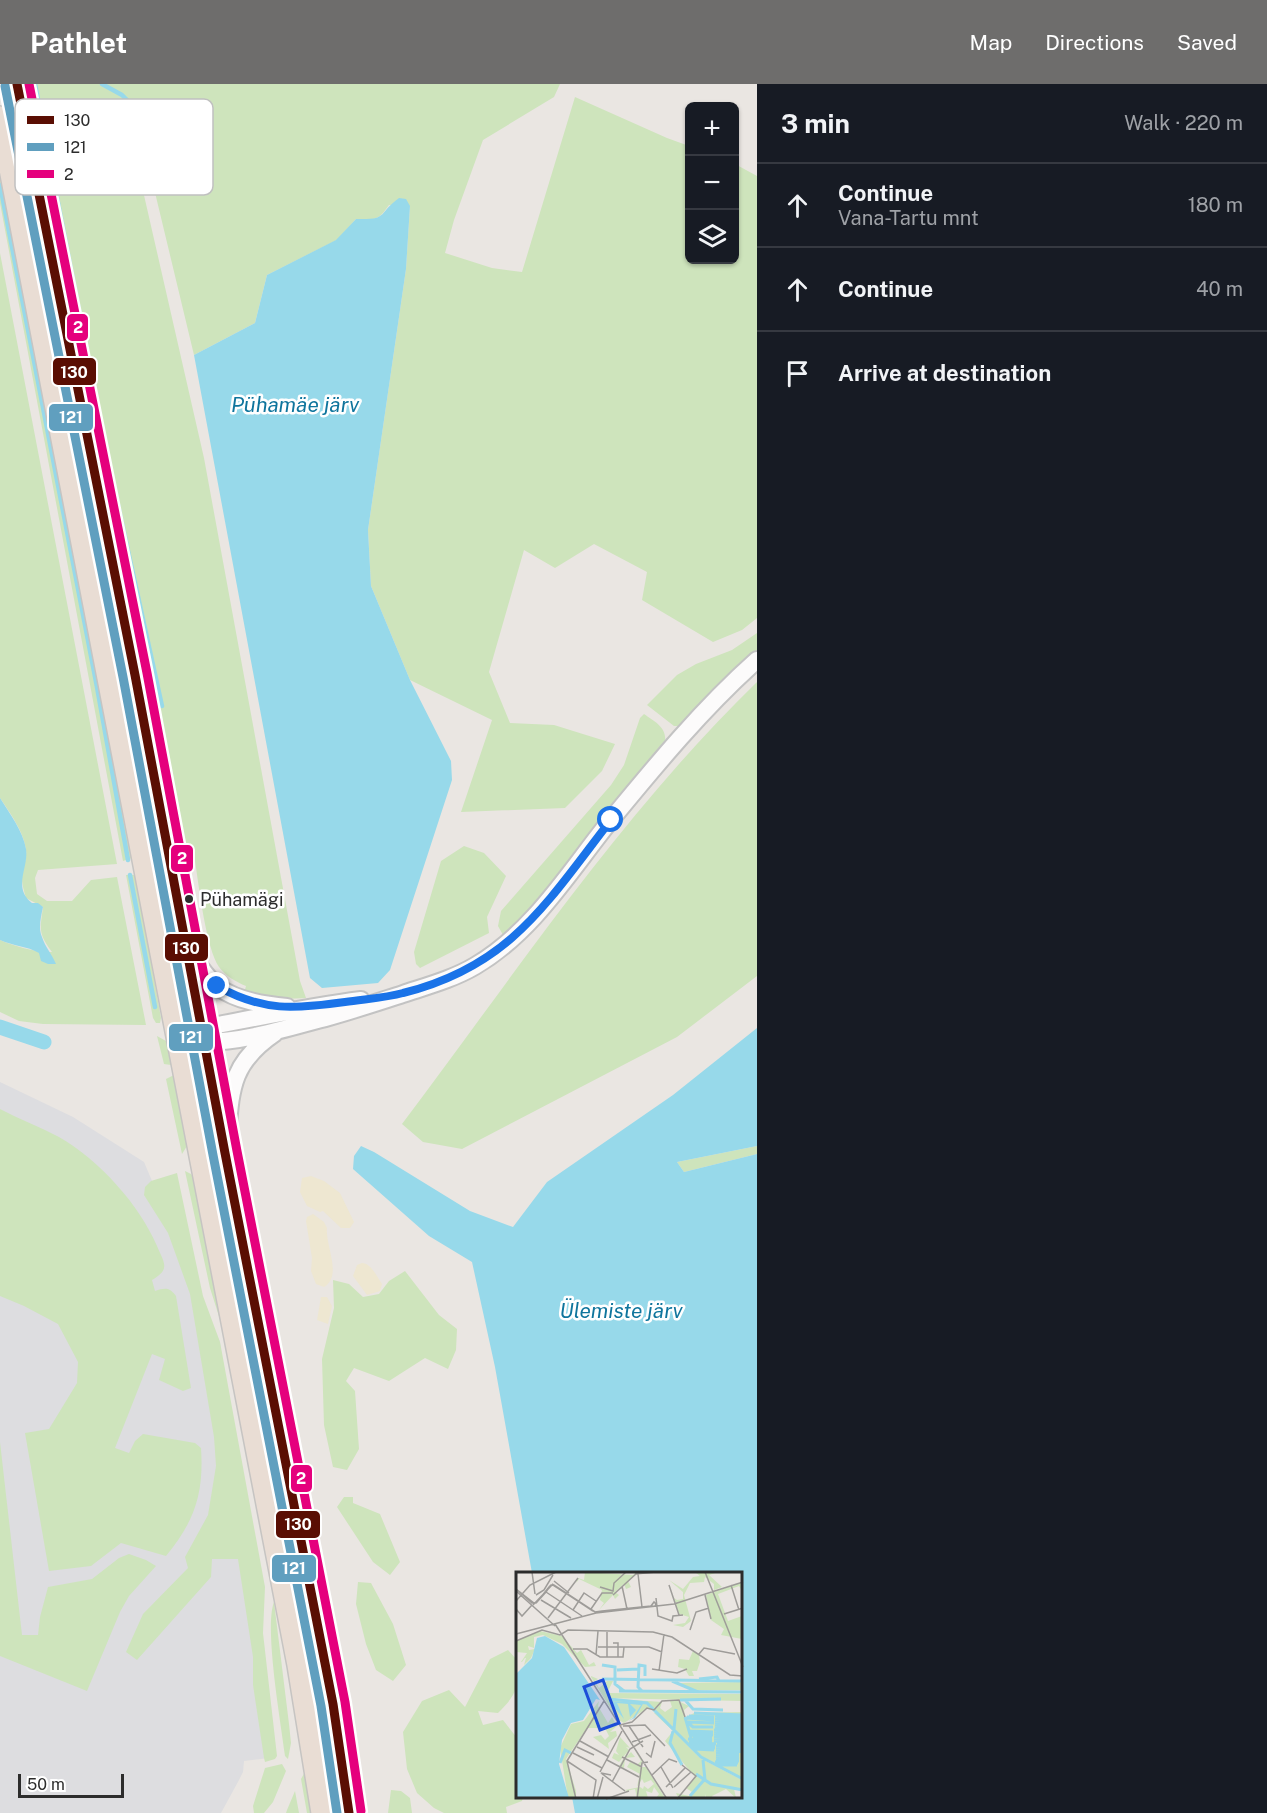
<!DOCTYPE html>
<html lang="en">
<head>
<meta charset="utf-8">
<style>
	:root { --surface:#171b24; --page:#242831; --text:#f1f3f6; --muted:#9ea1a6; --line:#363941; --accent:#6e6d6c }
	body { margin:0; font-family:"Public Sans",sans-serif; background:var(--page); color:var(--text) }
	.controls { position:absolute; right:18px; top:18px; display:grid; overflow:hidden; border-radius:9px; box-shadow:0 2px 4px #0004 }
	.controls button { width:54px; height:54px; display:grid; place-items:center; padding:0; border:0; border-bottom:2px solid var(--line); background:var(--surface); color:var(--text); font:30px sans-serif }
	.scale { position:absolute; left:18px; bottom:15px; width:106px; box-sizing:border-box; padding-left:6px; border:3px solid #2c2c2c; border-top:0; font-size:16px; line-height:21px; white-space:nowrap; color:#2c2c2c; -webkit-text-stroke:4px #fff; paint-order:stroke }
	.stop { position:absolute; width:18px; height:18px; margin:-14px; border:4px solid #1a73e8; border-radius:50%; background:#fff }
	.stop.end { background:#1a73e8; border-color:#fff; box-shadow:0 2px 6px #0008 }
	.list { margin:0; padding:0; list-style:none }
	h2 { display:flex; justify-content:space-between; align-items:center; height:78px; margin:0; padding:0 24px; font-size:26px }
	h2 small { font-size:20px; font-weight:400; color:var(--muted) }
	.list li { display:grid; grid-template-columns:39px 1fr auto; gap:18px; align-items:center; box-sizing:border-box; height:84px; padding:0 24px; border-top:2px solid var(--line) }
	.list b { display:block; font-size:22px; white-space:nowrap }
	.list p { margin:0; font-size:20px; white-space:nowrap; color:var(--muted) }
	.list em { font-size:20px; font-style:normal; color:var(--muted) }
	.icon { flex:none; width:33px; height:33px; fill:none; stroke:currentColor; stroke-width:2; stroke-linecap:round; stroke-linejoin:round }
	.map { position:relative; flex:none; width:757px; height:1729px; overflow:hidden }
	header { display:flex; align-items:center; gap:36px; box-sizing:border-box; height:84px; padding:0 30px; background:var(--accent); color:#fff }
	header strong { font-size:28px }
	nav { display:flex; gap:33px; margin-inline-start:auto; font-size:21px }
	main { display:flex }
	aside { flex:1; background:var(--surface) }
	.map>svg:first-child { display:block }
	.airport { fill:#dddde0 }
	.green { fill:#cee4bc }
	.sand { fill:#eee7d1 }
	.water { fill:#97d9ea }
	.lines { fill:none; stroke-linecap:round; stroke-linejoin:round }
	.stream { stroke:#97d9ea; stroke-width:4.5 }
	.canal { stroke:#97d9ea; stroke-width:15 }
	.secondary-casing { stroke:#c3c3c3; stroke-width:20 }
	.highway-casing { stroke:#c6c4c2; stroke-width:24 }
	.secondary { stroke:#fcfbfb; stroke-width:16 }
	.highway { stroke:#e9ddd4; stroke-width:21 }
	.bus-1-casing { stroke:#fff; stroke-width:14 }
	.bus-2-casing { stroke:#fff; stroke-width:14 }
	.bus-3-casing { stroke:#fff; stroke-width:14 }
	.bus-1 { stroke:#5a0e03; stroke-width:9 }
	.bus-2 { stroke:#609fbf; stroke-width:9 }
	.bus-3 { stroke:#e5007d; stroke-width:9 }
	.route { stroke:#1a73e8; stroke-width:8 }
	.bus-dot { fill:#2c2c2c; stroke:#fff; stroke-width:2 }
	.labels { text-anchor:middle; stroke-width:5; stroke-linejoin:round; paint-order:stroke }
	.bus-label { font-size:18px; fill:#2c2c2c; stroke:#fff; text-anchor:start }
	.water-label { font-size:21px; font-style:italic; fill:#0f759d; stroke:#fff }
	.inset-river { fill:none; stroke:#97d9ea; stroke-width:3 }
	.inset-road { fill:none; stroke:#9e9c99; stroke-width:1.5 }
	.view { fill:#1d4ed8; fill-opacity:0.15; stroke:#1d4ed8; stroke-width:3 }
	.inset-edge { fill:none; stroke:#2c2c2c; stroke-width:3 }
	.key { fill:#fff; stroke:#c0c0c0; stroke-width:1.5 }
	.key-label { font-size:16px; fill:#2c2c2c }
	.line-badge { stroke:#fff; stroke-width:2 }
	.badge-label { font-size:16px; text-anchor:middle; font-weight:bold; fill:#fff }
</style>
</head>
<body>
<header>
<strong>Pathlet</strong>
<nav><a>Map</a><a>Directions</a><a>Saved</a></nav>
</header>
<main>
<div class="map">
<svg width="757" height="1729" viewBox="0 0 757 1729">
	<rect width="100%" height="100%" fill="#eae6e2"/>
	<path class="airport" d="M 0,998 L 73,1033 L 144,1078 L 220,1258 L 270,1674 L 244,1677 L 243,1688 L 239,1696 L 221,1729 L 0,1729 Z"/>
	<path class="green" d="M 28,0 L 560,0 L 554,13 L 483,56 L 454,136 L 445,169 L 492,184 L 522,188 L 575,13 L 667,54 L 689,62 L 690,176 L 734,176 L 735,80 L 757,92 L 757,534 L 742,546 L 713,558 L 642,516 L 647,488 L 594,460 L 555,484 L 524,466 L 489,588 L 510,639 L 554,641 L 615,660 L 602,687 L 565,724 L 461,728 L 492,636 L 410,596 L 371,502 L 368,446 L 406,185 L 410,122 L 389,121 C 378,137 375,136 356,135 L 337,156 L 267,191 L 255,239 L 194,271 L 146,71 L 135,35 L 125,26 L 136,18 L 115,24 L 133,63 L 204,374 L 300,897 L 306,914 L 285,915 L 244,909 L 246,902 C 236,898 226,892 219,883 C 206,864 199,803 195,777 L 187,778 L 93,326 Z
		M 0,87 L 132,774 L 123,777 L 0,119 Z
		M 0,169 L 117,780 L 38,786 L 35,794 L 37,810 L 47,817 L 72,817 L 91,796 L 117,793 L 146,941 L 43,940 L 19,937 L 0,928 L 0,856 C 14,862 38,869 52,868 C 38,849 40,846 43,823 L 26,814 C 24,807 21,798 22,790 C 23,783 27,774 26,766 C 24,748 10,729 0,714 Z
		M 757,549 L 757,566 L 712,607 L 678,642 L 674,642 L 647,621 L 677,591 L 696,580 L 732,566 Z
		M 757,598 L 757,892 L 677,953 L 462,1065 L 423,1058 L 402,1040 C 515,890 622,729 757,598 Z
		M 644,630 C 655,638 667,643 665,658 L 534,821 L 503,851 L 498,842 L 501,827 L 611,701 L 624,681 L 640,634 Z
		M 464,762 L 484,769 L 506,792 L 487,833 L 489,849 L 420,884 L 416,880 L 414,868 L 441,777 Z
		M 126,791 L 134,791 L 136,794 L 161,934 L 160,939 L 156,939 L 153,934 Z
		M 157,952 L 166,957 L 171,981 L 164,980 Z
		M 200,987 L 215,1065 L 207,1066 L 193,988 Z
		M 174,991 L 187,1062 L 182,1070 L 166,995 Z
		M 0,1025 C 19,1035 40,1043 59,1053 C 99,1076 139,1120 157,1162 C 164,1179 171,1185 152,1196 L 155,1207 C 165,1204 169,1203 176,1212 L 191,1304 L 183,1307 L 159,1296 L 165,1275 L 152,1270 L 115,1364 L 129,1369 L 135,1357 L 143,1350 L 195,1359 L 201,1364 C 204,1409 195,1437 166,1472 L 121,1459 L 91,1482 L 49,1487 L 25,1349 L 49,1345 L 77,1299 L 78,1278 L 58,1240 L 24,1222 L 0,1212 Z
		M 757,1062 L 757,1070 L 684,1088 L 677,1078 Z
		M 218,1078 L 314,1568 L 340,1729 L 331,1729 L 210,1079 Z
		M 185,1087 L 191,1090 L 194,1095 L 223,1245 L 210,1204 Z
		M 177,1089 L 203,1212 L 220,1258 L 265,1503 L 263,1549 L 277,1672 L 275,1675 L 265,1678 L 264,1674 L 253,1601 L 253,1573 L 238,1475 L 212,1475 L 211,1493 L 137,1576 L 126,1568 L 143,1530 L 188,1484 L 185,1473 L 208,1431 L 216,1382 L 214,1353 L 190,1210 L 168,1149 L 144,1111 L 145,1103 L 151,1097 Z
		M 405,1187 L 439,1231 L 457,1245 L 456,1266 L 448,1285 L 425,1274 L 389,1297 L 354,1284 L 346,1297 L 355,1307 L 359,1365 L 347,1386 L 333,1383 L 324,1341 L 322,1275 L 334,1224 L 333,1196 L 349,1200 L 363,1213 L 379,1210 L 389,1197 Z
		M 0,1358 L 22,1551 L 38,1551 L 40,1533 L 48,1503 L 92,1495 L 119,1474 L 129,1470 L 146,1476 L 156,1482 L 129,1512 L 120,1528 L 87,1607 L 0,1572 Z
		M 344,1413 L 353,1413 L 353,1419 L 380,1430 L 400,1478 L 390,1491 L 373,1478 L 337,1423 Z
		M 358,1498 L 371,1499 L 393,1540 L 406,1581 L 393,1597 L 376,1586 L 366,1560 L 356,1520 Z
		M 274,1518 L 289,1640 L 291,1659 L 288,1675 L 285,1672 C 281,1639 264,1544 274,1518 Z
		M 508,1566 L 517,1576 C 517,1605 519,1608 498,1629 L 478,1627 L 483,1641 L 503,1636 L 517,1654 L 517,1712 L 523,1713 L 522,1717 L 506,1723 L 507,1729 L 444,1729 L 434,1724 L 417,1709 L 407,1685 L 403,1648 L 422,1617 L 449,1606 L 465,1623 L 490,1575 Z
		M 282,1680 L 286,1687 L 273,1718 L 264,1729 L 254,1729 L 253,1722 L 265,1684 Z
		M 305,1688 L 313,1729 L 307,1729 L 301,1695 Z
		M 391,1706 L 401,1707 L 410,1714 L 412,1729 L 388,1729 Z
		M 295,1707 L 299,1729 L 286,1729 L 287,1726 Z"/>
	<path class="sand" d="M 311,1092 L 324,1097 L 340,1109 L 354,1138 L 350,1144 L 341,1144 L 323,1127 L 320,1128 L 307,1122 L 300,1108 L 302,1094 Z
		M 313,1130 L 324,1138 L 327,1144 C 325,1161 343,1192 324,1203 L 316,1200 L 311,1187 L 312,1174 L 306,1137 L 307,1133 Z
		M 362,1179 C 371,1179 377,1193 382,1200 L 380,1207 L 367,1211 L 353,1192 L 357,1181 Z
		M 321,1213 L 327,1213 L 332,1222 L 328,1240 L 317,1236 Z"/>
	<path class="water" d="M 399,114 L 406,115 L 410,122 L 406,185 L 368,446 L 371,502 L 410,596 L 451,677 L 452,696 L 390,886 L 378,899 L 322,904 L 310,894 L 194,271 L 255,239 L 267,191 L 336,156 L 356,135 C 389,136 377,130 399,114 Z
		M 0,714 C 10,730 23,747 26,765 C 29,783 12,804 32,819 L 38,819 L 43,823 C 41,833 38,844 42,853 C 45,863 52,870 56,880 L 48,880 L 41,877 L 39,869 C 27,862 13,862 0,856 Z
		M 757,944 L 757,1062 L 677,1078 L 684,1088 L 757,1070 L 757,1729 L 575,1729 L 572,1713 L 740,1712 L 740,1489 L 532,1489 L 495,1283 L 472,1178 L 429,1152 L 353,1085 L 354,1072 L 361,1062 L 374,1068 L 470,1127 L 513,1143 L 547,1098 L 673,1011 Z"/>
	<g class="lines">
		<path class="stream" d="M 35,0 L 107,371 L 162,622
			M 102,0 L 122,11 L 132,21
			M 0,101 L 97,603 L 128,776
			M 130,791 L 155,923"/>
		<path class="canal" d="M 0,943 L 44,958"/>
		<g class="secondary-casing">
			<path id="secondary" d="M 188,866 C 197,878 206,894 218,903 C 237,917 264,921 287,923
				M 192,948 L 202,944 C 255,934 307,923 361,916
				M 177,955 C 186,956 196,958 205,958 C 245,958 290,943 329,933 C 354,926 378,918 403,910 C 427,902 453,895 475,882 C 533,848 569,788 610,737 C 656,681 703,624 757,576
				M 227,1053 C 231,1004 231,979 275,949"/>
		</g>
		<g class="highway-casing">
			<path id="highway" d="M 17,0 L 135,591 L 225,1069 L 333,1620 L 349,1729
				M 0,33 L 298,1581 L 322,1729"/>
		</g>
		<use href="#secondary" class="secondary"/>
		<use href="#highway" class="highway"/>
		<g class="bus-1-casing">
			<path id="bus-1" d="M 17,0 L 135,591 L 225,1069 L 333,1620 L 349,1729"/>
		</g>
		<g class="bus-2-casing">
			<path id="bus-2" d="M 5,2 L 123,593 L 213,1071 L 321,1622 L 337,1729"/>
		</g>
		<g class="bus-3-casing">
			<path id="bus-3" d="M 29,0 L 147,589 L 237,1067 L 345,1618 L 361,1727"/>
		</g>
		<use href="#bus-1" class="bus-1"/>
		<use href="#bus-2" class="bus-2"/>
		<use href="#bus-3" class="bus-3"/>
	</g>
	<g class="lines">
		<path class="route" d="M 217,902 C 263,928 295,925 345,918 C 364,915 385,914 403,909 C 511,882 547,818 611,736"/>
	</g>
	<circle class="bus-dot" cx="189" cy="815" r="5"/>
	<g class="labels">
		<g class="bus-label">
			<text x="200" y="822">Pühamägi</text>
		</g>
		<g class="water-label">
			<text x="295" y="328">Pühamäe järv</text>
			<text x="621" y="1234">Ülemiste järv</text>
		</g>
	</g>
	<g transform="translate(516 1488)">
		<rect width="226" height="226" fill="#eae6e2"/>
		<path d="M 69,0 L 117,3 L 120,0 L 122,1 L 112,9 L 115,15 L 110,17 L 108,12 L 99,20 L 103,23 L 99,27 L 97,23 L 83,38 L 88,31 L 84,28 L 86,18 L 63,7 L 60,11 L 62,6 L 68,8 ZM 179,0 L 202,0 L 193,3 L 206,15 L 198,18 L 198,12 L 189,5 L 188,10 L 174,11 L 168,23 L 175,49 L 167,55 L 157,53 L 169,51 L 173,45 L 163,42 L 158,26 L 161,28 L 167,27 L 167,20 L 153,8 L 167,17 L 177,5 L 184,4 ZM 226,10 L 226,19 L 223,14 L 202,22 L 212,49 L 226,44 L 226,67 L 205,63 L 208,57 L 195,48 L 190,23 ZM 24,59 L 46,64 L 61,81 L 65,78 L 73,93 L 78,90 L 80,94 L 69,95 L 46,72 L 27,63 L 18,65 L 18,76 L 12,74 L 13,78 L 19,77 L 15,86 L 8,93 L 2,94 L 8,93 L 10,86 L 9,86 L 6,90 L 5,90 L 11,81 L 0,80 L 0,69 ZM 177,79 L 183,83 L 184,90 L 181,99 L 176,99 L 178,104 L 173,104 L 169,97 L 162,95 L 163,87 L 173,88 ZM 75,104 L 82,107 L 79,109 L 83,116 L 91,109 L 97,109 L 91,121 L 226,122 L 226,129 L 88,126 L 146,130 L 144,136 L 149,140 L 156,135 L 154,129 L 162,129 L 173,134 L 168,138 L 169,146 L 178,141 L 226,140 L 226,206 L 185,184 L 131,130 L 138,138 L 132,136 L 108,151 L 101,147 L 75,105 ZM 226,110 L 226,118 L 179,118 L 162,111 ZM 83,129 L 82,134 L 92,151 L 96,145 L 101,154 L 94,160 L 100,159 L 101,164 L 92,171 L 93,177 L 77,165 L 85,163 L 89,168 L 93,164 L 89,156 L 71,156 L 50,187 L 60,219 L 60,225 L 52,226 L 44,176 L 55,152 L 68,149 ZM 138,141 L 140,141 L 184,186 L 226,208 L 226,216 L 222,216 L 226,219 L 218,217 L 220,226 L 210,217 L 196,224 L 197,226 L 190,226 L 190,222 L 189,226 L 158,226 L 162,225 L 160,221 L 173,224 L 176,220 L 170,216 L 179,205 L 149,169 L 157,159 ZM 104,165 L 114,176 L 110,175 L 113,178 L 110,185 L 115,180 L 119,185 L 109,186 L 108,196 L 103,194 L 112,179 L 103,190 L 96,186 L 98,181 L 103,183 L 100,179 ZM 117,175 L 126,189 L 125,193 L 127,191 L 125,195 L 130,195 L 149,226 L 140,226 L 143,222 L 138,215 L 136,221 L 130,219 L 132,226 L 121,226 L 119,217 L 111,219 L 109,218 L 124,215 L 127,217 L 128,214 L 132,217 L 138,212 L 135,208 L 128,211 L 126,207 L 121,215 L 124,202 L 111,195 L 114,190 L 121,193 L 125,189 Z" fill="#cee4bc"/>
		<path d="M 29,64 L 48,75 L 84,128 L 80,127 L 67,148 L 55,151 L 46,168 L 43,192 L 53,226 L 0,226 L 0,102 L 16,86 L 21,66 ZM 93,129 L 127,131 L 128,130 L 119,146 L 112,149 L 117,146 L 125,133 L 114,132 L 120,138 L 114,145 L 112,132 L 101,131 L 108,147 Z" fill="#97d9ea"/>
		<path class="inset-river" d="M 86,93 L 99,95 L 99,112 L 108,119M 101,98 L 122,97M 86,107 L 227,109M 183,107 L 201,105 L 203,109M 156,109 L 182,120M 103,119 L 227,120M 126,119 L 122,115 L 123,93 L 129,94 L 129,104M 93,127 L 131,131 L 185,185 L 227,207M 164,128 L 205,127M 169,128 L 177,137 L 207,138M 178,141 L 227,143M 173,144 L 198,145M 199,144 L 225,146M 169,145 L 176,169M 171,145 L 198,146M 170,146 L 198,148M 199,147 L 225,148M 199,149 L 225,150M 171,150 L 177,155 L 197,155M 172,150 L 198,151M 199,151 L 225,153M 199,153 L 225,155M 199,155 L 224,157M 158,157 L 160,137M 198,158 L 227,160M 157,159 L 154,171 L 166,193M 174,159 L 197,160M 198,160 L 224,162M 174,162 L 197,163M 198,162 L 224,164M 175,163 L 196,164M 198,165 L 227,166M 177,166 L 196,167M 172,167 L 196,169M 198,167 L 224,168M 198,169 L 224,171M 173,170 L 200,172M 173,172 L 199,174M 201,172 L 223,173M 200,174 L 227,175M 176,175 L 199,176M 200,176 L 223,177M 178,177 L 198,178M 200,178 L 223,180M 200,181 L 223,182M 224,181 L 226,144M 200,183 L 223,184M 200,185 L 223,187M 187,188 L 189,208M 200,188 L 223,189M 199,190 L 222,191M 44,191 L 49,178 L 55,181M 201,193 L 221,193M 180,202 L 195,212 L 227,218M 174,224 L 188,208"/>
		<path class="inset-road" d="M 16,0 L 19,22M 189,0 L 227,95M 119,2 L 140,0M 122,2 L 126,35M 38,9 L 53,21M 36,12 L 77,39M 35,13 L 38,13 L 79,40 L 86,39 L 135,34 L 138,30 L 140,32 L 139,34 L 79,40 L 37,13 L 34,14 L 30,20 L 21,30 L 20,31 L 16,31 L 0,17 L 18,31 L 21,30 L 33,15 ZM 153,13 L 163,43M 215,13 L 223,38M 106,14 L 111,37M 84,15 L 97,19 L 98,11 L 110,0M 0,19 L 39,54M 30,20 L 66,44M 20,23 L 28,18 L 37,3M 97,23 L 121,1M 189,23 L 195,47M 140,26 L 142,44 L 156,49 L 157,44 L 167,43M 25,28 L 55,46M 0,29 L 14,13 L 40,0M 17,33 L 36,13M 0,37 L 6,44 L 16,33M 75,37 L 86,21 L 97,21M 57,38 L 68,21 L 80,29M 208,42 L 227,36M 32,46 L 62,6M 39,52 L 151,227M 174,58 L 180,40 L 193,36M 0,62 L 80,41 L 158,32 L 227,10M 0,69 L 26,58 L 44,63 L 52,58 L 137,60 L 156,65 L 214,103 L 227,104M 97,71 L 102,71 L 102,85M 82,75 L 133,75 L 146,80M 57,77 L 71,77 L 84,85 L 107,85 L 108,75M 183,82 L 188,76 L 219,82M 80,83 L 82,59M 91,85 L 91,60M 136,97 L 161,101 L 171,97M 143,99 L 148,62M 104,153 L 116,150 L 131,136 L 138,138 L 146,129 L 163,128 L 169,145M 107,154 L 129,153 L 149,174M 113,154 L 127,175M 64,169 L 93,185M 116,170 L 135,163M 61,175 L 78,183M 57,181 L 86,196M 130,181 L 135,185 L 139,169M 106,185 L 126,195M 91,188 L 123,205M 51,189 L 80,208 L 77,227M 145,195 L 157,216M 84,200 L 106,159M 95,203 L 85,201 L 109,219M 136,203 L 153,187 L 161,190M 96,210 L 114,177 L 127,169M 150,215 L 169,196M 158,215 L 175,200M 60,227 L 51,189 L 88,129M 81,227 L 87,205M 90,227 L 113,219M 121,227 L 126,191 L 132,190M 161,227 L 180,204 L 166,193"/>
		<path class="view" d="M 87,108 L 103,151 L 84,158 L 68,115 Z"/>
		<rect width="226" height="226" class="inset-edge"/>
	</g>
	<rect x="15" y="15" width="198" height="96" rx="9" class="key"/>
	<rect x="27" y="32" width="27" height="8" fill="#5a0e03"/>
	<rect x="27" y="59" width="27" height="8" fill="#609fbf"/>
	<rect x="27" y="86" width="27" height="8" fill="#e5007d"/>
	<g class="key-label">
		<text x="64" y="42">130</text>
		<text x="64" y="69">121</text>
		<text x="64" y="96">2</text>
	</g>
	<g class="line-badge">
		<rect x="66" y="229" width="23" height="29" rx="6" fill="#e5007d"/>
		<rect x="52" y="273" width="45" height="29" rx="6" fill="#5a0e03"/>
		<rect x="48" y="319" width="46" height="29" rx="6" fill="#609fbf"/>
		<rect x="170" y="760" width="24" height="29" rx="6" fill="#e5007d"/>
		<rect x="164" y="849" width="45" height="29" rx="6" fill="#5a0e03"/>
		<rect x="168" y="939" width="46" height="29" rx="6" fill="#609fbf"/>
		<rect x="290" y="1380" width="23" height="29" rx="6" fill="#e5007d"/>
		<rect x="275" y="1426" width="46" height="29" rx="6" fill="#5a0e03"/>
		<rect x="271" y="1470" width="46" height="29" rx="6" fill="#609fbf"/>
	</g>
	<g class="badge-label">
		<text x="78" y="249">2</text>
		<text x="74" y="294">130</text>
		<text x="71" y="339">121</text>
		<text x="182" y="780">2</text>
		<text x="186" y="870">130</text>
		<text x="191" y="959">121</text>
		<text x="301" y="1400">2</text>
		<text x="298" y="1446">130</text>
		<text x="294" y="1490">121</text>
	</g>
</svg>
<div class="controls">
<button>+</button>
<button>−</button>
<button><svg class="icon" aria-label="layers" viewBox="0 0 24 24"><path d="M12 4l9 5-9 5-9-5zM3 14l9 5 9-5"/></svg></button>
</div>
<div class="scale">50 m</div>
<div class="stop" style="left:611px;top:736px"></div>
<div class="stop end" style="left:217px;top:902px"></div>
</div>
<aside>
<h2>3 min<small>Walk · 220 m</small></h2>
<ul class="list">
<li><svg class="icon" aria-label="ahead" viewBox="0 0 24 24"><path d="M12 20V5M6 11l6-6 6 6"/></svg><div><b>Continue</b><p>Vana-Tartu mnt</p></div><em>180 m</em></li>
<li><svg class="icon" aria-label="ahead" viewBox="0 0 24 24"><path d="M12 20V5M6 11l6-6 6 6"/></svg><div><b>Continue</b></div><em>40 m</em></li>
<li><svg class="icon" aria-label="arrive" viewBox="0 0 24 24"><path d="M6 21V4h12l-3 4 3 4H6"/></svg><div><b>Arrive at destination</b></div></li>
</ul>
</aside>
</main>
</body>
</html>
